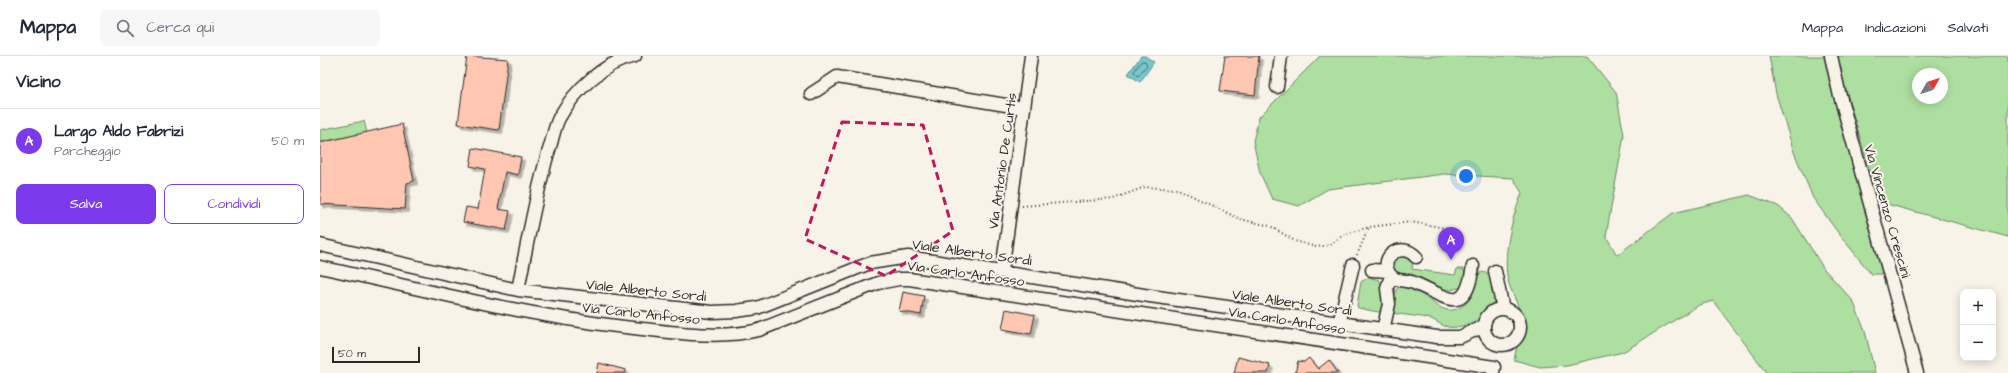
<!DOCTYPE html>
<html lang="it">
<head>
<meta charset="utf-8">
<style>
	:root { --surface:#fff; --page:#f6f6f7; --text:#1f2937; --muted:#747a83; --line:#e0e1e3; --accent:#7c3aed }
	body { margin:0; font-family:"Architects Daughter",sans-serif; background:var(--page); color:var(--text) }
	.controls { position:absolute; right:12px; bottom:12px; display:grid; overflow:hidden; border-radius:8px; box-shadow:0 2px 10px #0003 }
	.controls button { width:36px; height:36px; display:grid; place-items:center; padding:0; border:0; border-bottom:1px solid var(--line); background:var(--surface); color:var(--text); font:20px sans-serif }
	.compass { position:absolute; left:1592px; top:12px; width:36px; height:36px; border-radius:50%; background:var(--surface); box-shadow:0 2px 10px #0003; rotate:51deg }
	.scale { position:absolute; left:12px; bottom:10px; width:88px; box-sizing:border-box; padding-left:4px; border:2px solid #2b2b2b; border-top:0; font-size:11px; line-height:14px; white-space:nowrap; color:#2b2b2b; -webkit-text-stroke:3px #f7f3e8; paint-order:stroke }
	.you { position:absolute; left:1146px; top:120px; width:14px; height:14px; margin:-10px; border:3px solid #fff; border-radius:50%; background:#1a73e8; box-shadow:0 0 0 6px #1a73e833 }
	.badge { display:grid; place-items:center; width:26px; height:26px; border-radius:50%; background:var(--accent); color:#fff; font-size:13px; font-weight:700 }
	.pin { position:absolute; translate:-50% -33px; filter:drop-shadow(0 1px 2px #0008) }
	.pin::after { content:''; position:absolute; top:21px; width:14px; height:12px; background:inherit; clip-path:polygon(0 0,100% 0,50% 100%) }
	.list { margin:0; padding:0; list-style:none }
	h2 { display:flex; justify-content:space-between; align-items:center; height:52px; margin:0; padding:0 16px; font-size:17px }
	h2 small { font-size:13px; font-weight:400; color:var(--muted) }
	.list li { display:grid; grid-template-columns:26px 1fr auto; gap:12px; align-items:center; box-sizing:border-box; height:64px; padding:0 16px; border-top:1px solid var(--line) }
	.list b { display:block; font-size:15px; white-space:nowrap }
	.list p { margin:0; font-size:13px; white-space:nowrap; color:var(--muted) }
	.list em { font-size:13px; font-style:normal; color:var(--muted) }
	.actions { display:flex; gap:8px; padding:12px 16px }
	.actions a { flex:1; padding:9px 0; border:1px solid var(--accent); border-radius:8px; text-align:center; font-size:14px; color:var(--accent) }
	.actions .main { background:var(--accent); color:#fff }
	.icon { flex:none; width:22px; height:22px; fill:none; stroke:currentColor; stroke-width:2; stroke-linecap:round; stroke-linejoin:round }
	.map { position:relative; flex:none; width:1688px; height:317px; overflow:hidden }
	header { display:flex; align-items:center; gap:24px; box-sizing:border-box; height:56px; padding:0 20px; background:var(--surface); border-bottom:1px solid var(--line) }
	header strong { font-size:19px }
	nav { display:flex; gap:22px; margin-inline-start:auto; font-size:14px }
	.search { width:280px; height:36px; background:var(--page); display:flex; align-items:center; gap:10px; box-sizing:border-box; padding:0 14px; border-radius:8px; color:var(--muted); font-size:15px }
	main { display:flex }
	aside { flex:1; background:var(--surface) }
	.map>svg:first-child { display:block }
	.green { fill:#addfa0; stroke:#6c8566; fill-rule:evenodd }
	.water { fill:#76c8cd; stroke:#58898c }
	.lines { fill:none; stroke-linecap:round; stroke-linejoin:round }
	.shore { stroke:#496a6c; stroke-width:1 }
	.building { fill:#ffc7b2; stroke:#2b2b2b; filter:url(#shadow) }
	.minor-casing { stroke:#2b2b2b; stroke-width:15 }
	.path { stroke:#2b2b2b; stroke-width:2; stroke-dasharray:1 3; stroke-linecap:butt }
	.minor { stroke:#f7f3e8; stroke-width:12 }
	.marked { fill:none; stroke:#c2185b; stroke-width:3; stroke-dasharray:8 5; stroke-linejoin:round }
	.labels { text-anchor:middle; stroke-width:4; stroke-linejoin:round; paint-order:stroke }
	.street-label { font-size:14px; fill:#2b2b2b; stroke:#f7f3e8 }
</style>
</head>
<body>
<header>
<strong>Mappa</strong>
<div class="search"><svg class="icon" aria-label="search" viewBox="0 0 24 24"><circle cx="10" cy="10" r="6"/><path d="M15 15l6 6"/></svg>Cerca qui</div>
<nav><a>Mappa</a><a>Indicazioni</a><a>Salvati</a></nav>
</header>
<main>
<aside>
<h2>Vicino<small></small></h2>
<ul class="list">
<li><span class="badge">A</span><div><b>Largo Aldo Fabrizi</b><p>Parcheggio</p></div><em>50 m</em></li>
</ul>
<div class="actions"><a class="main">Salva</a><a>Condividi</a></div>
</aside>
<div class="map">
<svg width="1688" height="317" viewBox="0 0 1688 317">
	<defs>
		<filter id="shadow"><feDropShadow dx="3.5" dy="3.5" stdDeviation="0" flood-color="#0004"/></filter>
	</defs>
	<rect width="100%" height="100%" fill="#f7f3e8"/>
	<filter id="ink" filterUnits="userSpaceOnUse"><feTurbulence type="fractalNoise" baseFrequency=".025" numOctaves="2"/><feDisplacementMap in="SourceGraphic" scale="8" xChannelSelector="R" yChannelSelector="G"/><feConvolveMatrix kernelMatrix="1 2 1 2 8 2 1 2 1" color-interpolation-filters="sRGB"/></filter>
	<g filter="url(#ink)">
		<path class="green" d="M 1000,0 L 1267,0 L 1296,36 L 1304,79 L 1286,180 L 1297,199 L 1353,157 L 1429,139 L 1458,150 L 1472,162 L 1504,213 L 1533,245 L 1545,275 L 1555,317 L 1447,317 L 1393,245 L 1379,249 L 1303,296 L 1247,309 L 1220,311 L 1194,304 L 1197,290 L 1205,269 C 1201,255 1194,242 1189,228 C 1181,202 1192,162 1202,137 L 1193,122 L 1124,118 L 1008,133 L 979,150 L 952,143 L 940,117 L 933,85 L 939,61 Z
			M 1449,0 L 1507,0 L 1564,218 L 1551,218 L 1516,174 L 1493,142 L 1474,96 L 1456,38 Z
			M 1516,0 L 1688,0 L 1688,181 L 1559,146 ZM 1598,18 L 1622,18 L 1622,42 L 1598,42 Z
			M 44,65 L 47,77 L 0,86 L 0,74 Z
			M 1086,198 L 1093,206 L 1092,213 L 1135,219 L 1137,213 L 1143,213 L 1146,219 L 1141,231 L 1131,234 L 1125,233 L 1092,218 L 1078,218 C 1071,213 1072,207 1076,201 Z
			M 1162,216 L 1170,218 C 1171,226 1175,235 1174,243 C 1173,259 1143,274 1128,271 C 1121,270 1117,265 1111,263 C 1099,260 1084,259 1071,257 C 1071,249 1075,243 1076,234 L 1080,230 C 1087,232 1094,234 1101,238 C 1115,247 1127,263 1145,248 C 1154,241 1155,232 1156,220 Z
			M 1049,221 L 1059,224 C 1065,233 1064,244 1062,255 L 1058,256 L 1038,252 L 1037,249 L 1041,226 Z"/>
		<path class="water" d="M 821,0 L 825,0 L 834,6 L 820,26 L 808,18 Z"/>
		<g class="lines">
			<path class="shore" d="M 822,5 L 825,5 L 827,9 L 818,20 L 814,16 Z"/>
		</g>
		<path class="building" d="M 147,0 L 188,3 L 179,74 L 138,68 Z
			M 905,0 L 939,0 L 935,39 L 900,35 Z
			M 82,68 L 94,125 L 87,127 L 85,153 L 0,148 L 0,87 Z
			M 153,92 L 201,101 L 198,119 L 185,116 L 178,153 L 190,155 L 186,174 L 143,166 L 146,151 L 158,153 L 165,113 L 150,110 Z
			M 583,236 L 604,240 L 601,259 L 579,255 Z
			M 686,253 L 715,259 L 711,278 L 682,273 Z
			M 918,301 L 950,309 L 948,317 L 914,317 Z
			M 989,302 L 998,313 L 1009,304 L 1018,317 L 975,317 L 978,305 L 984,306 Z
			M 279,307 L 306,314 L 306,317 L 277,317 Z"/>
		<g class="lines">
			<g class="minor-casing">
				<path id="minor" d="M 1511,0 L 1519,36 L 1597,317
					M 957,31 L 961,0
					M 491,38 L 517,21 L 704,52
					M 0,189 L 198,234 L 392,256 L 416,255 L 437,252 L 550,207 L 588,201 L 830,240 L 1117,281 L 1140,281 L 1164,270
					M 1096,201 C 1082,185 1059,200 1069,217 C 1075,227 1085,223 1094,227 C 1128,241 1145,262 1153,210
					M 0,211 C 107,234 213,262 322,273 C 361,277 400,283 439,274 L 558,227 L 579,223 L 589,223 L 1174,311 L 1173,317
					M 1052,214 L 1068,215
					M 682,215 L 711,0
					M 1175,215 L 1183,253
					M 198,234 C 207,188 215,142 228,97 C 232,86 234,72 239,62 C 254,35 284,6 315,0
					M1164 271a18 18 0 1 1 36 0a18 18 0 1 1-36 0Z
					M 1019,268 L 1033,209
					M 1063,274 L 1069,248 L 1067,232 L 1071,220"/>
			</g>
			<path class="path" d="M 702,150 L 793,143 L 825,131 L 858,133 L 920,163 L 950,170 L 975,185 L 996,191 L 1010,189 L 1023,179 L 1049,171 L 1091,166 L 1131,173
				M 1037,199 L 1049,171"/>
			<use href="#minor" class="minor"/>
		</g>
	</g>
	<path class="marked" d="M 522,66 L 603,69 L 633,175 L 566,220 L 485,183 Z"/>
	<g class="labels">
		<g class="street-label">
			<text transform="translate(682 105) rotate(-82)" y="5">Via Antonio De Curtis</text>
			<text transform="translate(1568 155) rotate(74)" y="5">Via Vincenzo Crescini</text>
			<text transform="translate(652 196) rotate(8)" y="5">Viale Alberto Sordi</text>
			<text transform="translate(646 217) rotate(8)" y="5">Via Carlo Anfosso</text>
			<text transform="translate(326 234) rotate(6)" y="5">Viale Alberto Sordi</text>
			<text transform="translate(972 246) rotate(8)" y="5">Viale Alberto Sordi</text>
			<text transform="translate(321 257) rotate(6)" y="5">Via Carlo Anfosso</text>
			<text transform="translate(967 264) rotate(9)" y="5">Via Carlo Anfosso</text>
		</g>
	</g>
</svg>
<div class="controls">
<button>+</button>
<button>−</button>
</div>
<svg class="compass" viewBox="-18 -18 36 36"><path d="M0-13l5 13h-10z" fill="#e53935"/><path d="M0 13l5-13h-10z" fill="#747a83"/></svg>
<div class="scale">50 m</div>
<div class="you"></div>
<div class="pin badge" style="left:1131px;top:204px">A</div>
</div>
</main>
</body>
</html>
